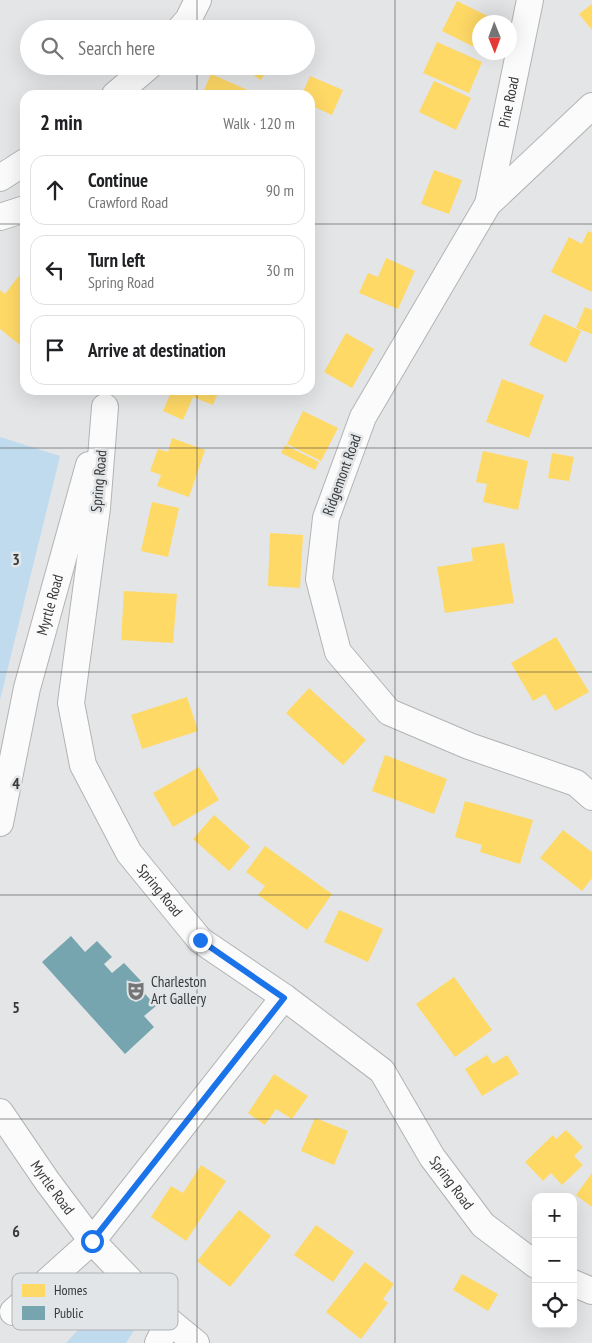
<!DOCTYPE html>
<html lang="en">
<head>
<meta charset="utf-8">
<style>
	:root { --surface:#fff; --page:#f6f6f6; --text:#202124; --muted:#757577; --line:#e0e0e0 }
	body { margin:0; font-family:"PT Sans Narrow",sans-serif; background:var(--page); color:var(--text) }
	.controls { position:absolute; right:15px; bottom:15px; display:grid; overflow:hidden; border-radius:10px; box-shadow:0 5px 20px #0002 }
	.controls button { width:45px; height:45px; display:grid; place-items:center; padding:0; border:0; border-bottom:1px solid var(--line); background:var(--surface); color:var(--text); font:25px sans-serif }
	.compass { position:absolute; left:472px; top:15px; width:45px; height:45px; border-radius:50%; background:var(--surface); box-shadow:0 5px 20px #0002; rotate:179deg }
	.stop { position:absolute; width:15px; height:15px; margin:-11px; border:4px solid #1a73e8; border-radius:50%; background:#fff }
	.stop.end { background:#1a73e8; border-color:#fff; box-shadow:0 1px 5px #0008 }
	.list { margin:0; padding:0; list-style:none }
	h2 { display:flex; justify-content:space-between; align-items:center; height:65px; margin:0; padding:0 20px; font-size:21px }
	h2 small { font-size:16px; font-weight:400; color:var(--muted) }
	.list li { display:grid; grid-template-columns:32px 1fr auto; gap:15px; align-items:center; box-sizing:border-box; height:70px; margin:0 10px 10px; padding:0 10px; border:1px solid var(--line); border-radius:15px }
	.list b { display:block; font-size:19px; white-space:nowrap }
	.list p { margin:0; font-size:16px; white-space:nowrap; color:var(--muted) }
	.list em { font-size:16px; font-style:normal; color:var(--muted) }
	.icon { flex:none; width:28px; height:28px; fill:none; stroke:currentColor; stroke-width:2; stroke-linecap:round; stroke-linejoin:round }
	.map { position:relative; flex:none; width:592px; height:1343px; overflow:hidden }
	.search { position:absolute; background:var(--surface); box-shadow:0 5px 20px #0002; left:20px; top:20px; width:295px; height:55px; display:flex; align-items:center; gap:12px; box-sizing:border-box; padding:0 18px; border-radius:28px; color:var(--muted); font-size:19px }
	.panel { position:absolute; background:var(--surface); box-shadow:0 5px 20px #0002; left:20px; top:90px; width:295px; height:305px; border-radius:15px }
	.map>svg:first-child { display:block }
	.green { fill:#c1dbee }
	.homes { fill:#ffd966 }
	.public { fill:#76a5af }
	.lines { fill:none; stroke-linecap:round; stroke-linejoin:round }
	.minor-casing { stroke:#b2b4b4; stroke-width:28 }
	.minor { stroke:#fbfbfb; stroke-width:26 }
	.route { stroke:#1a73e8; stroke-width:6 }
	.grid { fill:none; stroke:#38393a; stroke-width:1; stroke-opacity:0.55 }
	.labels { text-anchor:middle; stroke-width:5; stroke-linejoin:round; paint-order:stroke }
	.street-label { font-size:15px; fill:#38393a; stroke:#e2e5e7 }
	.poi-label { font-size:15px; fill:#38393a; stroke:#e2e5e7; text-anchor:start }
	.key { fill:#e2e5e7; stroke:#afb1b3; stroke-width:1 }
	.key-label { font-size:14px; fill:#38393a }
	.grid-label { font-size:16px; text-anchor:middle; font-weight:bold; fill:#38393a; stroke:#e2e5e7; stroke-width:5; stroke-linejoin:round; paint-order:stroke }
</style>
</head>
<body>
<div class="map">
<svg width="592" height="1343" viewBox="0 0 592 1343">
	<rect width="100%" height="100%" fill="#e3e5e6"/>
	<path class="green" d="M 0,437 L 60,456 L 0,700 Z
		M 115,1290 L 141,1319 L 126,1343 L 66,1343 Z"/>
	<path class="homes" d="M 457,1 L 500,22 L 480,22 L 480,50 L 442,31 Z
		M 592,4 L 592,30 L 579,14 Z
		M 437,42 L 482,62 L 469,93 L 423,73 Z
		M 239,66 L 269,66 L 261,80 Z
		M 211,74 L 252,92 L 250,95 L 202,95 Z
		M 310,76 L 343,90 L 332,115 L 310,105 L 310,95 L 307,95 L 307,94 L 303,92 Z
		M 434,81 L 471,98 L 456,130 L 419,112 Z
		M 434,170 L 462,180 L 449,214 L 421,204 Z
		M 588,231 L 592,233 L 592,292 L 551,272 L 569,237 L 582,244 Z
		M 386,258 L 415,271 L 398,309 L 359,293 L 368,273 L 378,277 Z
		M 25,268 L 25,349 L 0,329 L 0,290 L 5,294 Z
		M 585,307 L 592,310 L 592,334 L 576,328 Z
		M 544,314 L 581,331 L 566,363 L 529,345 Z
		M 346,333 L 374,349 L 352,388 L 324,372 Z
		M 502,379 L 544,395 L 529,438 L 486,422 Z
		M 172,390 L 219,390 L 213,405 L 193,397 L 183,420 L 163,411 Z
		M 303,411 L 338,428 L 321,461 L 287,444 Z
		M 172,438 L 205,450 L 189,497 L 157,486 L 161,475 L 150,471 L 158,449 L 168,452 Z
		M 285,445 L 319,462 L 315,470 L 281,453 Z
		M 483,451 L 528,461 L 518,510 L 483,502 L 487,484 L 476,482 Z
		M 552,453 L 574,457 L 569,481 L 548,478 Z
		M 152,502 L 179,508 L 168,557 L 141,551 Z
		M 270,533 L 303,535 L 300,588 L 268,586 Z
		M 504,543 L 514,603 L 445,613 L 437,567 L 473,561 L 471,548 Z
		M 124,591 L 177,594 L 173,643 L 121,640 Z
		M 556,637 L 589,692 L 555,711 L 545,694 L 533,701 L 511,663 Z
		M 309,688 L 366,740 L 343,765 L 286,713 Z
		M 187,697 L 198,731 L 142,749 L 131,715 Z
		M 385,755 L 447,779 L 434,814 L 372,791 Z
		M 199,767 L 219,800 L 173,827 L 153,793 Z
		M 465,801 L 533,820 L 520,864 L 480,852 L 482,845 L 455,837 Z
		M 214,815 L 250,847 L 229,871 L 193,839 Z
		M 563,830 L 592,852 L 592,878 L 582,891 L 540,858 Z
		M 265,846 L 332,894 L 307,930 L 258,895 L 265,886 L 246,872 Z
		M 339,910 L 383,929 L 368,962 L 324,942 Z
		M 454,977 L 492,1030 L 455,1057 L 416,1004 Z
		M 487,1055 L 493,1064 L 507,1055 L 519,1074 L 482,1096 L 465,1069 Z
		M 274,1074 L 308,1096 L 292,1119 L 276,1109 L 265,1125 L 248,1113 Z
		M 315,1118 L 348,1131 L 334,1165 L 301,1151 Z
		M 566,1130 L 583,1147 L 574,1156 L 583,1165 L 562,1185 L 551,1173 L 543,1181 L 525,1162 L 553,1135 L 556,1139 Z
		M 201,1165 L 226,1181 L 186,1241 L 151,1217 L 171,1186 L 183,1193 Z
		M 592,1173 L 592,1207 L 576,1195 Z
		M 239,1210 L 271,1236 L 230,1287 L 197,1261 Z
		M 316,1225 L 354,1252 L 333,1282 L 294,1255 Z
		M 365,1262 L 394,1284 L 383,1299 L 388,1303 L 361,1339 L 326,1312 Z
		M 462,1274 L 498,1294 L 488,1311 L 453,1290 Z"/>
	<path class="public" d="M 71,936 L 85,952 L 97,941 L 112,957 L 104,964 L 112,973 L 124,963 L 141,981 L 137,985 L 156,1006 L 144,1016 L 154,1027 L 125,1054 L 42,962 Z"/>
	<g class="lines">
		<g class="minor-casing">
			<g id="minor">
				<path d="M 180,29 L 188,20 L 198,0"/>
				<path d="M 115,95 L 149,66"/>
				<path d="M 592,106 L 488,204 L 363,417 L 326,518 L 319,579 L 338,652 L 389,712 L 469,746 L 576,783 L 592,797"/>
				<path d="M 0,178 L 25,162"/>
				<path id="s1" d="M 488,204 L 530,0"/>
				<path d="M 0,217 L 25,209"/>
				<path id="s2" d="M 105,407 L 97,508 L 71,703 L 83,765 L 129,853 L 200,940 L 284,997 L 382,1071 L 432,1157 L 483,1225 L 536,1265"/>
				<path id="s3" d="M 0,823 L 27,688 L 89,465"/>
				<path id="s4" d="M 0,1112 L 47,1181 L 92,1241 L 169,1321 L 196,1343"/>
				<path d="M 573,1283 L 592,1291"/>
				<path d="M 13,1312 L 92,1241 L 284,997"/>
				<path d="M 158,1343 L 169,1321"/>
			</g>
		</g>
		<use href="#minor" class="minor"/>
	</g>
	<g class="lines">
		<path class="route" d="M 92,1241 L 284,998 L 200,940"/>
	</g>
	<path class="grid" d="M 197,0 L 197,29M 395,0 L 395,1343M 197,66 L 197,95M 0,224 L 25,224M 310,224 L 592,224M 197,390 L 197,1343M 0,448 L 592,448M 0,672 L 592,672M 0,895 L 592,895M 0,1119 L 592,1119"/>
	<defs>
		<g id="theatre-bare" transform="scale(1.5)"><path d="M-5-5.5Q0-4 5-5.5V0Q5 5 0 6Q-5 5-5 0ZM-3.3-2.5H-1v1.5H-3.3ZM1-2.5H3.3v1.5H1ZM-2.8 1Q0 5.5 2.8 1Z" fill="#747576" stroke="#e2e5e7" stroke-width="2.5" paint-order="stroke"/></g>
	</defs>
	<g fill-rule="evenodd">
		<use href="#theatre-bare" x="136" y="991"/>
	</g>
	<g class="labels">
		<g class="street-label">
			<text dy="5" stroke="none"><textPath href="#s1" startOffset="104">Pine Road</textPath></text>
			<text transform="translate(342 475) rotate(-70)" y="5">Ridgemont Road</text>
			<text transform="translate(99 481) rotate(-85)" y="5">Spring Road</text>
			<text dy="5" stroke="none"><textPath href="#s3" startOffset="224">Myrtle Road</textPath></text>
			<text dy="5" stroke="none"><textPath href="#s2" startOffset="509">Spring Road</textPath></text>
			<text dy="5" stroke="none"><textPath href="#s2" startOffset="929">Spring Road</textPath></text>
			<text dy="5" stroke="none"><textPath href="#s4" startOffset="92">Myrtle Road</textPath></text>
		</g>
		<g class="poi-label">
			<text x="151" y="987">Charleston<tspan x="151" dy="17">Art Gallery</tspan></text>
		</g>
	</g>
	<rect x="12" y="1273" width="166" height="57" rx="8" class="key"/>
	<rect x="22" y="1284" width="23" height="13" fill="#ffd966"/>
	<rect x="22" y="1306" width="23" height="14" fill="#76a5af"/>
	<g class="key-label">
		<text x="54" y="1295">Homes</text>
		<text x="54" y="1318">Public</text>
	</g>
	<g class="grid-label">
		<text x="16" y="565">3</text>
		<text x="16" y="789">4</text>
		<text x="16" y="1013">5</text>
		<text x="16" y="1237">6</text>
	</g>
</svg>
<div class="controls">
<button>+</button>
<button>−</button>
<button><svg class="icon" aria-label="locate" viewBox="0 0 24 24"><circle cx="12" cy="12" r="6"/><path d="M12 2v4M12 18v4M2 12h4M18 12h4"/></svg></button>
</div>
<svg class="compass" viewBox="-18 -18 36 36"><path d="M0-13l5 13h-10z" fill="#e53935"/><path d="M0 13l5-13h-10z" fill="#757577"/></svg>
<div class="stop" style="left:92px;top:1241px"></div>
<div class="stop end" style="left:200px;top:940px"></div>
<div class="search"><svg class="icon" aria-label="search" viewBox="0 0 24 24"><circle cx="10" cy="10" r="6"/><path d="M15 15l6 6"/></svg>Search here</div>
<section class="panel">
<h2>2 min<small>Walk · 120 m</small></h2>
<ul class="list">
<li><svg class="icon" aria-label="ahead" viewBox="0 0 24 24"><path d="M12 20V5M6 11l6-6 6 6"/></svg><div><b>Continue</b><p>Crawford Road</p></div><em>90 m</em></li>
<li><svg class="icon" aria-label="left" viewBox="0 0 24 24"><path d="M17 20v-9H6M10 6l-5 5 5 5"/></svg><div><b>Turn left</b><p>Spring Road</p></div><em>30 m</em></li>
<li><svg class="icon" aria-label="arrive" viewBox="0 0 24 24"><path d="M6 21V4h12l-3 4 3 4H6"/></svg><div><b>Arrive at destination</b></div></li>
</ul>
</section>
</div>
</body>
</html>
